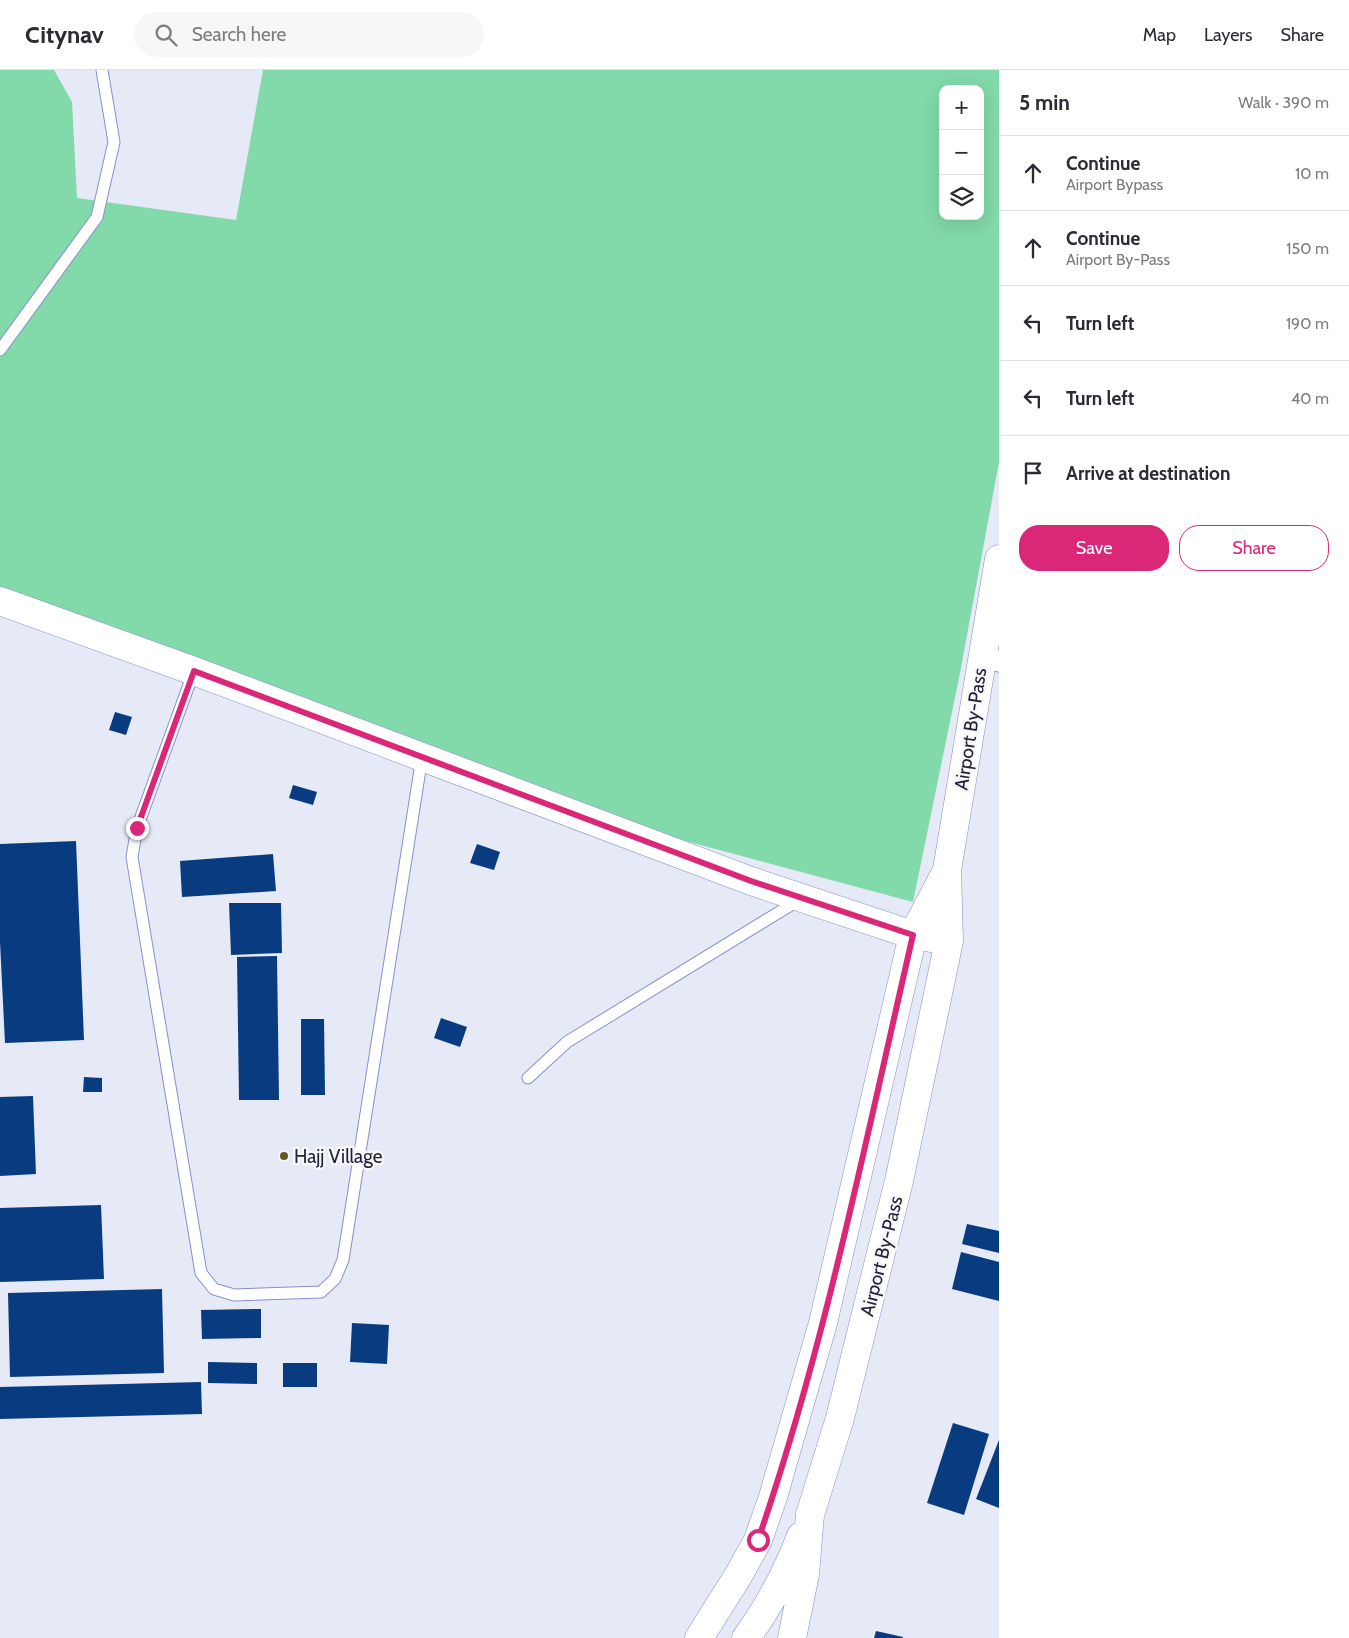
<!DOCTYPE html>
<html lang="en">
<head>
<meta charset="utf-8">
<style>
	:root { --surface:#fff; --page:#f7f7f7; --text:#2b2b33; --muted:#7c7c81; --line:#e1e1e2; --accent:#db2777 }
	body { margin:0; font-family:Cabin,sans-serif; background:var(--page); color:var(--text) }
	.controls { position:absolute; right:15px; top:15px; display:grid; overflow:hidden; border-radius:10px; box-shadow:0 5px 20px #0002 }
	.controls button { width:45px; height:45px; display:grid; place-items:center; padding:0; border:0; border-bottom:1px solid var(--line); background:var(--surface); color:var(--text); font:25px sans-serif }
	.stop { position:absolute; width:15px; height:15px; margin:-11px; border:4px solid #db2777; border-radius:50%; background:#fff }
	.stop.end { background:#db2777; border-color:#fff; box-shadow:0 1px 5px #0008 }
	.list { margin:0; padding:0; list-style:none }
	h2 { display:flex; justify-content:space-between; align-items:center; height:65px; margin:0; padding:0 20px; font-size:21px }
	h2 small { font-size:16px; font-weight:400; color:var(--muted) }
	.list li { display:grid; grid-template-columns:32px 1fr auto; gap:15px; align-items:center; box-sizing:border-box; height:75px; padding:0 20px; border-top:1px solid var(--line) }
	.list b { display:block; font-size:19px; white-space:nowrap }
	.list p { margin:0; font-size:16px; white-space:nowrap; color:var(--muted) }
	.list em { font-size:16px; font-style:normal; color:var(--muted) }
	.actions { display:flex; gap:10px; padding:15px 20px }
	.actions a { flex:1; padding:11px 0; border:1px solid var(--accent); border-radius:20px; text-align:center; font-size:18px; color:var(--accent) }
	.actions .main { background:var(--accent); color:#fff }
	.icon { flex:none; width:28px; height:28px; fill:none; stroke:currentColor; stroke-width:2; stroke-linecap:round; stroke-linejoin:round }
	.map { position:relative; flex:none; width:999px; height:1568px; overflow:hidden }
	header { display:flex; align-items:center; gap:30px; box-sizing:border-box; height:70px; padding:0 25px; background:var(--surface); border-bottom:1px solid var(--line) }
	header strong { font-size:24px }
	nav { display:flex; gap:28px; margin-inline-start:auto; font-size:18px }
	.search { width:350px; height:45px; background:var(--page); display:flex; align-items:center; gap:12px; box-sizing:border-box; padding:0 18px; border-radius:28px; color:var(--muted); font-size:19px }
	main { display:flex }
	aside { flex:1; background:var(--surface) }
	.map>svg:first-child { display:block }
	.green { fill:#82d9a9; fill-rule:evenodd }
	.building { fill:#093b80 }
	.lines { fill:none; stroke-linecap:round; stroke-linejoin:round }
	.lane-casing { stroke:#888fce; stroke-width:13 }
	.street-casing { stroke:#888fce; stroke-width:23 }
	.secondary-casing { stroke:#888fce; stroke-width:29 }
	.lane { stroke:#fff; stroke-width:11 }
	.street { stroke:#fff; stroke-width:21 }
	.secondary { stroke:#fff; stroke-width:28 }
	.route { stroke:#db2777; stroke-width:6 }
	.poi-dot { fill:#615724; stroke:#f7f7f7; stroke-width:2 }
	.labels { text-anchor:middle; stroke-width:5; stroke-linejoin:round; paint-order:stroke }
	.street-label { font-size:19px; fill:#1f213a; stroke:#f7f7f7 }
	.poi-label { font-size:19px; fill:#1f213a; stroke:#f7f7f7; text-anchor:start }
</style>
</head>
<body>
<header>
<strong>Citynav</strong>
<div class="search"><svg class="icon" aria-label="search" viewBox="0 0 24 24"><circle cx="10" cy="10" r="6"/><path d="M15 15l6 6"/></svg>Search here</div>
<nav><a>Map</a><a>Layers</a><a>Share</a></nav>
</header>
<main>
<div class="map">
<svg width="999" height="1568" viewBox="0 0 999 1568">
	<rect width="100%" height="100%" fill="#e6e9f6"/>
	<path class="green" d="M 0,0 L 54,0 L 72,32 L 77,128 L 236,150 L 263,0 L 999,0 L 999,392 L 960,603 L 913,832 L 488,718 L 0,530 ZM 943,19 L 980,19 L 980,146 L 943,146 Z"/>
	<path class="building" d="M 115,642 L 132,647 L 126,665 L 109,660 Z
		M 293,715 L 317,722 L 313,735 L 289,728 Z
		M 76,771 L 84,970 L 5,973 L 0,872 L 0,774 Z
		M 477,774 L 500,782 L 494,800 L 470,793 Z
		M 273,784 L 276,821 L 182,827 L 180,791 Z
		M 229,833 L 281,833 L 282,883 L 231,885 Z
		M 277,886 L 279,1030 L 239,1030 L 237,887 Z
		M 441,948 L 467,957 L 460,977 L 434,968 Z
		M 301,949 L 324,949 L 325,1025 L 301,1025 Z
		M 84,1007 L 102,1008 L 102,1022 L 83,1022 Z
		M 33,1026 L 36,1104 L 0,1106 L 0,1027 Z
		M 101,1135 L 104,1209 L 0,1212 L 0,1138 Z
		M 967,1154 L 999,1161 L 999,1183 L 962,1174 Z
		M 961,1182 L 999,1192 L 999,1231 L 952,1219 Z
		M 162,1219 L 164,1303 L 10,1307 L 8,1223 Z
		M 261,1239 L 261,1268 L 202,1269 L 201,1240 Z
		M 352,1253 L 389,1255 L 387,1294 L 350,1292 Z
		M 208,1292 L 257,1293 L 257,1314 L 208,1313 Z
		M 283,1293 L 317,1293 L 317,1317 L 283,1317 Z
		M 201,1312 L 202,1344 L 0,1349 L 0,1317 Z
		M 953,1353 L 989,1364 L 964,1445 L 927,1433 Z
		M 999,1370 L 999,1438 L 976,1429 Z
		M 876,1561 L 903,1567 L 903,1568 L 874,1568 Z"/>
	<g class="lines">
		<g class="lane-casing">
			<path id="lane" d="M 0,280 L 97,147 L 114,72 L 102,0
				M 194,601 L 137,758 L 132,787 L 201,1203 L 214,1219 L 234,1225 L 321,1222 L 335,1209 L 343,1190 L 422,687
				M 528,1008 L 567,972 L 799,830"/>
		</g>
		<g class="street-casing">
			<path id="street" d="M 982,587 L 999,591"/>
		</g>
		<g class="secondary-casing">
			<path id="secondary" d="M 0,531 L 194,601 L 751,811 L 913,865 L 949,871
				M 699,1568 L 738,1506 L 758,1470 L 773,1427 L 823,1253 L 913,865 L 946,802
				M 746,1568 C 769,1537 787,1502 801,1466
				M 792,1568 L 805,1504 L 810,1445 L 840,1348 L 899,1111 L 949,871 L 947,800 L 999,489"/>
		</g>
		<use href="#lane" class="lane"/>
		<use href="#street" class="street"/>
		<use href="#secondary" class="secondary"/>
	</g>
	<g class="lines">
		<path class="route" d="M 137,758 L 194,601 L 751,811 L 913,865 C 866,1068 826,1273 758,1470"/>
	</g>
	<circle class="poi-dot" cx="284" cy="1086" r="5"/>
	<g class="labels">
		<g class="street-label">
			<text transform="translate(970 659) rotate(-81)" y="7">Airport By-Pass</text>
			<text transform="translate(881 1186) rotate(-76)" y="7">Airport By-Pass</text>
		</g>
		<g class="poi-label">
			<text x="294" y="1093">Hajj Village</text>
		</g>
	</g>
</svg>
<div class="controls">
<button>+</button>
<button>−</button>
<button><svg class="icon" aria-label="layers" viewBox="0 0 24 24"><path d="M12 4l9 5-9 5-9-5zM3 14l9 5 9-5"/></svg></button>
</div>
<div class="stop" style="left:758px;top:1470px"></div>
<div class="stop end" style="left:137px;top:758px"></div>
</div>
<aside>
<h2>5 min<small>Walk · 390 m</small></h2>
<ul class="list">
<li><svg class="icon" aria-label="ahead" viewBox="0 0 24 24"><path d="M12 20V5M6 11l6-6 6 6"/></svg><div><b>Continue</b><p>Airport Bypass</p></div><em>10 m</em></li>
<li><svg class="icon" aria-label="ahead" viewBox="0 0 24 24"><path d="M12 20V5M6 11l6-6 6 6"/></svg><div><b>Continue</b><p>Airport By-Pass</p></div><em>150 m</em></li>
<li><svg class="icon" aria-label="left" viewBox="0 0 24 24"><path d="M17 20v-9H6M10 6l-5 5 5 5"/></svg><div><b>Turn left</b></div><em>190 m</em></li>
<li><svg class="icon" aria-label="left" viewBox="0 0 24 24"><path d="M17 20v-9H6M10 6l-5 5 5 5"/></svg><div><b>Turn left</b></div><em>40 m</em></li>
<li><svg class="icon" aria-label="arrive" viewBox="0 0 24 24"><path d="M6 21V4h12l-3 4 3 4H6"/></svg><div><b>Arrive at destination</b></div></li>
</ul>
<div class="actions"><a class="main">Save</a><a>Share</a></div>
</aside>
</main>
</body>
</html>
